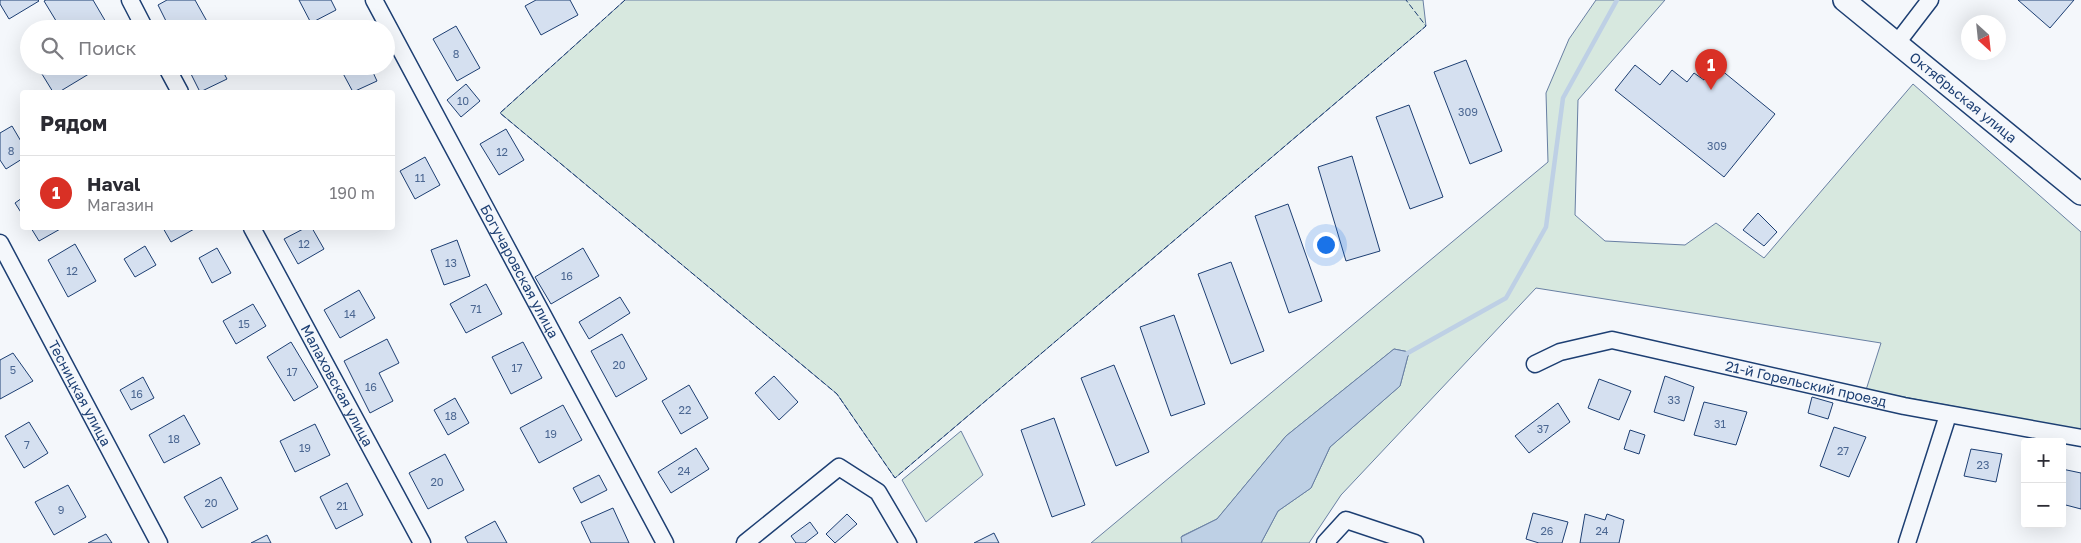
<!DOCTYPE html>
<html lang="ru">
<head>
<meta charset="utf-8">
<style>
	:root { --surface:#fff; --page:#f2f2f3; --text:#2b2b33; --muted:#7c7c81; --line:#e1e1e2; --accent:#d93025 }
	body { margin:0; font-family:"Golos Text",sans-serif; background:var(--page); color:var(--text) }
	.controls { position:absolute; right:15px; bottom:15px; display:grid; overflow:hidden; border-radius:5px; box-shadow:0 5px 20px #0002 }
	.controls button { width:45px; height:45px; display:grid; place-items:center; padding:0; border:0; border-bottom:1px solid var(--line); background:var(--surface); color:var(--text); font:25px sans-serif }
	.compass { position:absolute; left:1961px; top:15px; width:45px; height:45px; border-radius:50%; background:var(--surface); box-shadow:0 5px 20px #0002; rotate:153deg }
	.you { position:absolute; left:1325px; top:244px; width:18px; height:18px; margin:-12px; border:4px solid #fff; border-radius:50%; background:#1a73e8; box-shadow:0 0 0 8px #1a73e833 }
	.badge { display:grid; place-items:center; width:32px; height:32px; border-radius:50%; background:var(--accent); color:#fff; font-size:16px; font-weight:700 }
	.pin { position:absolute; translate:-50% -41px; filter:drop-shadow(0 1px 2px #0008) }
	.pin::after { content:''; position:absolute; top:26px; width:18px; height:15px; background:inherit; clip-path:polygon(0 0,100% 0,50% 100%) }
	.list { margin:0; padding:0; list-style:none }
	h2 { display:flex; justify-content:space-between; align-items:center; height:65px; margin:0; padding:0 20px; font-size:21px }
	h2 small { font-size:16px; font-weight:400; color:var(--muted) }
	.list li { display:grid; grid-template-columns:32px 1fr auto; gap:15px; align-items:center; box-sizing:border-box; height:75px; padding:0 20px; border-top:1px solid var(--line) }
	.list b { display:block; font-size:19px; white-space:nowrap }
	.list p { margin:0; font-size:16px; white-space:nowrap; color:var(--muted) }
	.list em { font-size:16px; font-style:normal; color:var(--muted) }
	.icon { flex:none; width:28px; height:28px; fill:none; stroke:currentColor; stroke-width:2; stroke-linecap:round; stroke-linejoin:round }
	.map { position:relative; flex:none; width:2081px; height:543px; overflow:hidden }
	.search { position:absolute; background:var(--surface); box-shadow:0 5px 20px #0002; left:20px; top:20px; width:375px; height:55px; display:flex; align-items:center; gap:12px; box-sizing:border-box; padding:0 18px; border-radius:28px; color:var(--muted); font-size:19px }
	.panel { position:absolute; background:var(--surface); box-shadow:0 5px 20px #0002; left:20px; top:90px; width:375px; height:140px; border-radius:5px }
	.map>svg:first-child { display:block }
	.green { fill:#d7e8df; stroke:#687fa3 }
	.water { fill:#bed0e5; stroke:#687fa3 }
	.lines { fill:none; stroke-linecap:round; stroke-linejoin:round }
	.stream { stroke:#bed0e5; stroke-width:4.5 }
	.building { fill:#d5e0f0; stroke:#1d3f73 }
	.minor-casing { stroke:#1d3f73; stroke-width:19 }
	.major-casing { stroke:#1d3f73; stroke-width:24 }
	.minor { stroke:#f4f7fb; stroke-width:16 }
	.major { stroke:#f4f7fb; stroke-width:21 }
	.fence { stroke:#1d3f73; stroke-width:1; stroke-dasharray:6 2.5; stroke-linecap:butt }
	.labels { text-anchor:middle; stroke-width:4; stroke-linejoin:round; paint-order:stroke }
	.number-label { font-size:11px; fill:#4b6792 }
	.street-label { font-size:14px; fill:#1d3f73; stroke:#f4f7fb }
</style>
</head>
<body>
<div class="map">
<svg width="2081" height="543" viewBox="0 0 2081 543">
	<rect width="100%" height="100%" fill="#f4f7fb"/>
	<path class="green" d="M 625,0 L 1423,0 L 1426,26 L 895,478 L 837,394 L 500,113 Z
		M 1596,0 L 1665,0 L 1578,100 L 1575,215 L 1605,241 L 1685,245 L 1716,223 L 1764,258 L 1913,84 L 2081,232 L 2081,430 L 1866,390 L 1881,343 L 1536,288 L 1341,495 L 1309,543 L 1261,543 L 1278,511 L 1311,488 L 1330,447 L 1400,386 L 1409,352 L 1394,349 L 1286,436 L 1217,519 L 1182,536 L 1182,543 L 1091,543 L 1548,162 L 1546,93 L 1569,39 Z
		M 961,431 L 983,475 L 926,522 L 902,480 Z"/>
	<path class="water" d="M 1394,349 L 1409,352 L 1400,386 L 1330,447 L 1311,488 L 1278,511 L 1261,543 L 1182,543 L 1181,537 L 1217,519 L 1286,436 Z"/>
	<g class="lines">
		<path class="stream" d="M 1406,354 L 1506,298 L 1546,227 L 1563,98 L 1617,0"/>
	</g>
	<path class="building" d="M 0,0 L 38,0 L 39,1 L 9,19 L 0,4 Z
		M 46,0 L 93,0 L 110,29 L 61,29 L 44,1 Z
		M 167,0 L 195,0 L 209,25 L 202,29 L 170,29 L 158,5 Z
		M 299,0 L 331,0 L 336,10 L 311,23 Z
		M 536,0 L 570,0 L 578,15 L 541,35 L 525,6 Z
		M 2018,0 L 2074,0 L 2050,28 Z
		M 456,26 L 480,68 L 457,81 L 433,39 Z
		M 1466,60 L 1502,151 L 1470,164 L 1434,72 Z
		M 1635,65 L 1660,85 L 1672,70 L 1687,82 L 1694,73 L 1704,80 L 1715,65 L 1775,114 L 1724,177 L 1615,90 Z
		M 37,66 L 102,66 L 59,92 L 53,92 Z
		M 187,66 L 220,66 L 227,79 L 200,92 Z
		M 339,66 L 370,66 L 377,81 L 353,92 Z
		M 466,84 L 480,101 L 461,117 L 447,100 Z
		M 1409,105 L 1443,197 L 1410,209 L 1376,117 Z
		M 12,126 L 22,143 L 22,159 L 6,169 L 0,160 L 0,133 Z
		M 506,129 L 524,160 L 499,175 L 480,144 Z
		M 1352,156 L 1380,251 L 1346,261 L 1318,167 Z
		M 425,157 L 440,185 L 415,199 L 400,171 Z
		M 22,198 L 22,214 L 15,203 Z
		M 1288,204 L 1322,301 L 1289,313 L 1255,216 Z
		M 1758,213 L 1777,232 L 1764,246 L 1743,230 Z
		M 31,228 L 62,228 L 39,241 Z
		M 163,228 L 196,228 L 171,242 Z
		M 305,228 L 312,228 L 324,249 L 298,264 L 284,239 Z
		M 457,240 L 470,276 L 444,285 L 431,250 Z
		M 75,244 L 96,281 L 68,297 L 48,260 Z
		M 145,246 L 156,265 L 135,277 L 124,259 Z
		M 217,248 L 231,273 L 212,283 L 199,258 Z
		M 583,248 L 599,276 L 551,304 L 535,277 Z
		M 1231,262 L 1264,351 L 1231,364 L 1198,274 Z
		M 486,284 L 502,314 L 466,333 L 450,304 Z
		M 359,290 L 375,318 L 340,338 L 324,310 Z
		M 620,297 L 630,313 L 589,339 L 579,322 Z
		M 253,304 L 266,326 L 236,344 L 223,321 Z
		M 1174,315 L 1205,404 L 1171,416 L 1140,327 Z
		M 622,334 L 647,379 L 616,397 L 591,351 Z
		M 387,339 L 399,363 L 379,373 L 393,401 L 370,413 L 344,361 Z
		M 291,342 L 318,387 L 294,401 L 267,357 Z
		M 523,342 L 542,378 L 511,394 L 492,357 Z
		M 13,353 L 33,381 L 0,399 L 0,360 Z
		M 1114,365 L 1149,452 L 1116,466 L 1081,378 Z
		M 774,376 L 798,402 L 779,420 L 755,393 Z
		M 1665,376 L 1694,387 L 1684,421 L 1654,412 Z
		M 143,377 L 154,398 L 131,410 L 120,390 Z
		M 1599,379 L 1631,391 L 1619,420 L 1588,408 Z
		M 689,385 L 708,418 L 681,434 L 662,401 Z
		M 1812,397 L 1833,403 L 1828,419 L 1808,413 Z
		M 455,398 L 469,423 L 448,435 L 434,410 Z
		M 1704,402 L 1747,412 L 1736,445 L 1694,435 Z
		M 1558,403 L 1570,422 L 1529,453 L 1515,436 Z
		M 563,405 L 582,440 L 539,463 L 520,428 Z
		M 184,415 L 200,444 L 164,463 L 149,435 Z
		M 1054,418 L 1085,505 L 1052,517 L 1021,430 Z
		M 29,422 L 48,453 L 24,468 L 5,436 Z
		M 315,424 L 330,455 L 295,472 L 280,441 Z
		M 1834,427 L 1866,437 L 1849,477 L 1820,466 Z
		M 1630,430 L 1645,435 L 1639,454 L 1624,449 Z
		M 696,448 L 709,469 L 671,493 L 658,472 Z
		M 1971,449 L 2002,454 L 1996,482 L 1964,476 Z
		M 445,454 L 464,490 L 428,509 L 409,473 Z
		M 2062,469 L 2081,473 L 2081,509 L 2062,504 Z
		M 599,475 L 607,490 L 581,503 L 573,488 Z
		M 221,477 L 238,509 L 202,528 L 184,497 Z
		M 347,483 L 363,515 L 336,529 L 320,497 Z
		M 68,485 L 86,517 L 54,535 L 35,502 Z
		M 613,508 L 629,543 L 591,543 L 581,522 Z
		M 1533,513 L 1568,522 L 1562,543 L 1539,543 L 1526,539 Z
		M 847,514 L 857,524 L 835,543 L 826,534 Z
		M 1585,514 L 1605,520 L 1607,514 L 1624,520 L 1619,543 L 1580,543 Z
		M 495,521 L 507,543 L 468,543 L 465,537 Z
		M 810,522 L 818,533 L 805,543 L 796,543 L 791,536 Z
		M 994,533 L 999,543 L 974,543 Z
		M 106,534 L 112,543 L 88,543 Z
		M 267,535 L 271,543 L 251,543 Z"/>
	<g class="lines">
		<g class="minor-casing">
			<g id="minor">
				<path d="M 130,0 L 145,29"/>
				<path id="s1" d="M 374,0 L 665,543"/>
				<path d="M 1897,43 L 1930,0"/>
				<path d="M 166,66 L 180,92"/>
				<path id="s2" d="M 252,228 L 422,543"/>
				<path id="s3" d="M 0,243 L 159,543"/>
				<path id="s4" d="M 1535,364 L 1560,352 L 1612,340 L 1904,406 L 2081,438"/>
				<path d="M 745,543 L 839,467 L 878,492 L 908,543"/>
				<path d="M 1325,543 L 1346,520 L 1415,543"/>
				<path d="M 1907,543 L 1948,415"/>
			</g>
		</g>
		<g class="major-casing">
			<g id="major">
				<path id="s5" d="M 1844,0 L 2081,194"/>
			</g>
		</g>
		<use href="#minor" class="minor"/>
		<use href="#major" class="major"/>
		<path class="fence" d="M 625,0 L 500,113 L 837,394 L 895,478 L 1426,26 L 1406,0"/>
	</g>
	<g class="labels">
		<g class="number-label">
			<text x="456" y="58">8</text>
			<text x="463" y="105">10</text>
			<text x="1468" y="116">309</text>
			<text x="1717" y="150">309</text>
			<text x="11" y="155">8</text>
			<text x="502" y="156">12</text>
			<text x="420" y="182">11</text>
			<text x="304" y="248">12</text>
			<text x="451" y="267">13</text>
			<text x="72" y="275">12</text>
			<text x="567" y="280">16</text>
			<text x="476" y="313">71</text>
			<text x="350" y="318">14</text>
			<text x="244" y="328">15</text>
			<text x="619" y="369">20</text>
			<text x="517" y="372">17</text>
			<text x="13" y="374">5</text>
			<text x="292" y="376">17</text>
			<text x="371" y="391">16</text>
			<text x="137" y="398">16</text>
			<text x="1674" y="404">33</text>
			<text x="685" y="414">22</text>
			<text x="451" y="420">18</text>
			<text x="1720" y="428">31</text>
			<text x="1543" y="433">37</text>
			<text x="551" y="438">19</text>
			<text x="174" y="443">18</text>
			<text x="27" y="449">7</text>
			<text x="305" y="452">19</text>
			<text x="1843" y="455">27</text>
			<text x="1983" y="469">23</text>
			<text x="684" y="475">24</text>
			<text x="437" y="486">20</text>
			<text x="211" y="507">20</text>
			<text x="342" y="510">21</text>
			<text x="61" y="514">9</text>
			<text x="1547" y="535">26</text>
			<text x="1602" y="535">24</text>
		</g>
		<g class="street-label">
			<text dy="5" stroke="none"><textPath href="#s5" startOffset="154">Октябрьская улица</textPath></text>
			<text dy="5" stroke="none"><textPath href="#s1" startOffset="308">Богучаровская улица</textPath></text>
			<text dy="5" stroke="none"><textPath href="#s4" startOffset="280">21-й Горельский проезд</textPath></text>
			<text dy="5" stroke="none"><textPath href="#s2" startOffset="179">Малаховская улица</textPath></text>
			<text dy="5" stroke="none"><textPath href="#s3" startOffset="170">Тесницкая улица</textPath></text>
		</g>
	</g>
</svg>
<div class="controls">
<button>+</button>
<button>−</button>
</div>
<svg class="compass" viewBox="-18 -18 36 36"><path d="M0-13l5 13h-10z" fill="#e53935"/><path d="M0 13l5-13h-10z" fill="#7c7c81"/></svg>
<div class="you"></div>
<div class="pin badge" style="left:1711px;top:90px">1</div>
<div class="search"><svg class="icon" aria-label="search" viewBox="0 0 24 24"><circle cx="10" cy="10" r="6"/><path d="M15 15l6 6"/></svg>Поиск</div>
<section class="panel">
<h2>Рядом<small></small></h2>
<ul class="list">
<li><span class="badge">1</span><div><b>Haval</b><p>Магазин</p></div><em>190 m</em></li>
</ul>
</section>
</div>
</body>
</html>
